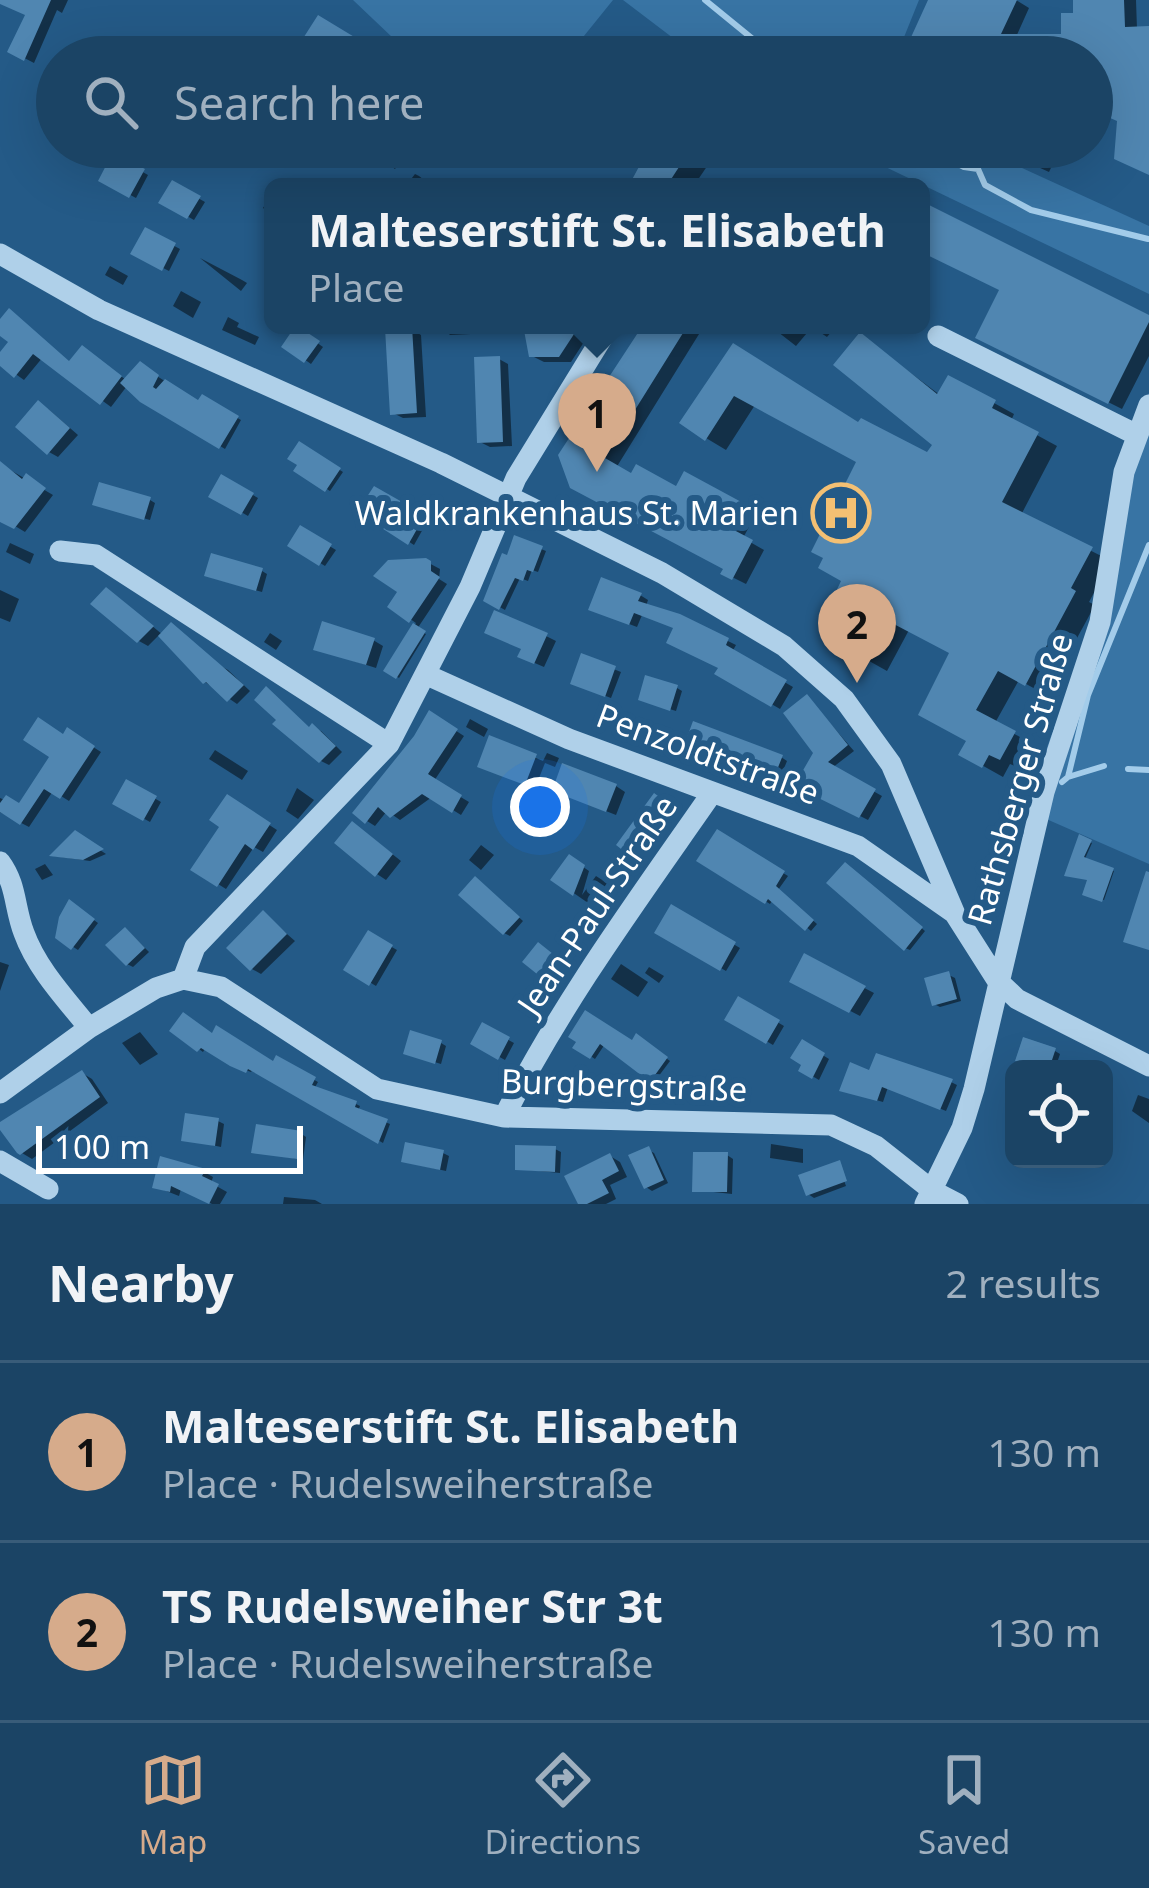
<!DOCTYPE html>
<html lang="en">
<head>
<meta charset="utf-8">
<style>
	:root { --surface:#1b4465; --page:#284e6e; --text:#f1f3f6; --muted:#a0b0bf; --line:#395c79; --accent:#d6ab8b }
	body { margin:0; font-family:"Noto Sans",sans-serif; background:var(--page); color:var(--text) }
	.controls { position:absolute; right:36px; bottom:36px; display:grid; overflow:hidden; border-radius:18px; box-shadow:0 12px 48px #0002 }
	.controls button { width:108px; height:108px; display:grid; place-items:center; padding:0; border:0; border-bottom:3px solid var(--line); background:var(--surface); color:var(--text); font:60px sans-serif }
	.scale { position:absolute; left:36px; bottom:30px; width:267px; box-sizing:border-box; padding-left:12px; border:6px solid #fff; border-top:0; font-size:33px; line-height:42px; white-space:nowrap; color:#fff; -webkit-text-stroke:9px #245a87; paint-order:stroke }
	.you { position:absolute; left:540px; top:807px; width:42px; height:42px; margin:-30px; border:9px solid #fff; border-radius:50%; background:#1a73e8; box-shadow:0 0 0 18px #1a73e833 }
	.badge { display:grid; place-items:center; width:78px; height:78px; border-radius:50%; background:var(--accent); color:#111; font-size:39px; font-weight:700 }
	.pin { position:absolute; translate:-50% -99px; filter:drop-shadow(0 3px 6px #0008) }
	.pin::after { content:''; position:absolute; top:63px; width:42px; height:36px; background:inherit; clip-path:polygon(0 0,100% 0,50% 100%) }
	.popup { position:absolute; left:264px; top:178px; width:666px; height:156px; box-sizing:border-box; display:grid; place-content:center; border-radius:18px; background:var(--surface); filter:drop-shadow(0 3px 9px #0005); font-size:39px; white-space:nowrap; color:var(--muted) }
	.popup b { font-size:45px; color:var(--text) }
	.popup::after { content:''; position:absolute; left:50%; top:100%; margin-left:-24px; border:24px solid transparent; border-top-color:var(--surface) }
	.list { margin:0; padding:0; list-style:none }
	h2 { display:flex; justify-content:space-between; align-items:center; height:156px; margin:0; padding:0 48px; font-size:51px }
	h2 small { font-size:39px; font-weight:400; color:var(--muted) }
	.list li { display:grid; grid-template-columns:78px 1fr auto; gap:36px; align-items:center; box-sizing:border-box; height:180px; padding:0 48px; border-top:3px solid var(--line) }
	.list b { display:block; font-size:45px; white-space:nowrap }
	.list p { margin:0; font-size:39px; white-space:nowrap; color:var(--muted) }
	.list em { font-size:39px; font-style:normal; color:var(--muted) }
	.icon { flex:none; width:66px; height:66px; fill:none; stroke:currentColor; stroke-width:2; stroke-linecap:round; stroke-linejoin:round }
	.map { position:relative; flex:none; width:1149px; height:1204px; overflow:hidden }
	.search { position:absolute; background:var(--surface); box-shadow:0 12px 48px #0002; left:36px; right:36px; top:36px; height:132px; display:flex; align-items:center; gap:30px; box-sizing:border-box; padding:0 42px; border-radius:66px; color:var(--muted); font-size:45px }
	.sheet { height:516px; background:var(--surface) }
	nav { display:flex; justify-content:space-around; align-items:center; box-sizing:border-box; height:168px; border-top:3px solid var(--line); background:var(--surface); font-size:33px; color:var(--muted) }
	nav a { display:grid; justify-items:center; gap:6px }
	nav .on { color:var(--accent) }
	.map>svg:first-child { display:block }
	.green { fill:#3874a4 }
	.shadow { fill:#0007 }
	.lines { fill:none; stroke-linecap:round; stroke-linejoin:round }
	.stream { stroke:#a3ccea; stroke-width:6 }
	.building { fill:#5086b1 }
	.minor { stroke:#afd0e9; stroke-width:21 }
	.labels { text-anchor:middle; stroke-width:12; stroke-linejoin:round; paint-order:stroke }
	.poi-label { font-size:33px; fill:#fff; stroke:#245a87; text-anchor:end }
	.street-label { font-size:33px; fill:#fff; stroke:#245a87 }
</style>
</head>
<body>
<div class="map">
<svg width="1149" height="1204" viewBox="0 0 1149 1204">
	<rect width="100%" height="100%" fill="#245a87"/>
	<path class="green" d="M 353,0 L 613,0 L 567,57 L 413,57 Z
		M 623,0 L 919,0 L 896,57 L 698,57 Z
		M 844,147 L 976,147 L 1149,226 L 1149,294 Z
		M 1149,393 L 1149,864 L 1028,811 C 1036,785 1043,757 1053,731 C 1064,702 1078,674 1086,644 C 1109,562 1099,465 1149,393 Z"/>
	<path class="shadow" d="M 20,0 L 68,0 L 62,13 L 57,10 L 34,63 L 11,51 L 29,15 Z
		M 931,0 L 1016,0 L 1029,8 L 1016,37 L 1064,37 L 1076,16 L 1076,0 L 1136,0 L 1137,29 L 1149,29 L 1149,174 L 1120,121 L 1092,109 L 1092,57 L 905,57 Z
		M 319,19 L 363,45 L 355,57 L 322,57 Z
		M 366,147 L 410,147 L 395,169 Z
		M 626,147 L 668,147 L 668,157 L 674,147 L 698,147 L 714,156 L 693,187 L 631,187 L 642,168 L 630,161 L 631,150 Z
		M 994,147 L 1061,147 L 1049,172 Z
		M 114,156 L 148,175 L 136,198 L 102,180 Z
		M 415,174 L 419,176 L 433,187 L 405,187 Z
		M 173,184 L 205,202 L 194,220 L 162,202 Z
		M 273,192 L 273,214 L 263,208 Z
		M 921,204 L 1149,318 L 1149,356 L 1122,409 L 992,344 L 1002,289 L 921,250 Z
		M 146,231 L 180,249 L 169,271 L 134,253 Z
		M 200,258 L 242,280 L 247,283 L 241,291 Z
		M 110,266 L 128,276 L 123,285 L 105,275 Z
		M 181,291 L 201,302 L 193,318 L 173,306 Z
		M 18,317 L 71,364 L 92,354 L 126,380 L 140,365 L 200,404 L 203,398 L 241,420 L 225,449 L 142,399 L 127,386 L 111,407 L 43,357 L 24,380 L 0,363 L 12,342 L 0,332 L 0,324 Z
		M 228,317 L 239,323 L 237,327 L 259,337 L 255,345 L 222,330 Z
		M 440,325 L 471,325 L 471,334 L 450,335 Z
		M 526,325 L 595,325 L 571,362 L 544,362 L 532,356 Z
		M 645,325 L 704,326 L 616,468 L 677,490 L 685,475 L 756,514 L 743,538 L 764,550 L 746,584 L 724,573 L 726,569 L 572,486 Z
		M 769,325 L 837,325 L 827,337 L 812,327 L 796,346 Z
		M 411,329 L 421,335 L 426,417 L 403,418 L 393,413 Z
		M 300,331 L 323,347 L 311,364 L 287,347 Z
		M 861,336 L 940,395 L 994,403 L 1014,414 L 1011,421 L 1057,446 L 1021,515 L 1111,561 L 1089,602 L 1095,605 L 1046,695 L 1019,680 L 995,723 L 1034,745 L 1022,769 L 1010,764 L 1003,777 L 962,754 L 969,740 L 952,652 L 909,630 L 887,671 L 846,648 L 855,631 L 844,580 L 860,462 L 755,405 L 726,450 L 706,438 L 733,347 L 860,425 L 929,456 L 936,445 Z
		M 499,359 L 508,364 L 512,446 L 490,447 L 480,442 Z
		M 48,409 L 78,435 L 58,457 L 49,452 Z
		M 300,445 L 343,472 L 330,491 L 297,470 Z
		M 0,464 L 53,495 L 25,532 L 0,517 Z
		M 223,478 L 258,498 L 248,516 L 212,495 Z
		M 375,490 L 428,520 L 414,545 L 361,511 Z
		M 150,500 L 155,503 L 150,520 L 101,506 Z
		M 301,529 L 336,550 L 325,566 L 291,545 Z
		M 516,539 L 546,551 L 538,572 L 532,570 L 528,581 L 520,578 L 505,610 L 487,600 Z
		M 10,543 L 34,554 L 30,564 L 6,552 Z
		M 425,561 L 440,569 L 439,579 L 447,584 L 417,629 L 426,634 L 399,678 L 387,670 L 416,623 L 391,606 Z
		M 262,571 L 267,574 L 262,592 L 213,578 Z
		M 0,590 L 19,599 L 10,622 L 0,618 Z
		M 640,595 L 648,600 L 646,606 L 679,617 L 736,645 L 732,652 L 793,687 L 780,709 L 719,673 L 722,667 L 676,628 L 642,615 L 637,627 L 600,613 Z
		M 116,596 L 163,635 L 228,670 L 250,691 L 237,704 L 205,682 L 160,634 L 148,646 L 139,641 Z
		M 270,633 L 282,641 L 276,650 L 264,642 Z
		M 546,636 L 556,641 L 544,667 L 530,661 Z
		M 373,640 L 383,646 L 376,668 L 316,649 Z
		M 583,657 L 621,672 L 611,698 L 579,686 Z
		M 677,688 L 682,691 L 676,711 L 647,702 Z
		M 808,698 L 854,751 L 832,768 L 882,796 L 868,820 L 799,785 L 817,753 Z
		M 430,714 L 464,736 L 434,781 L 469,802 L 461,815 L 432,797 L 400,820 L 387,811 L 375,826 L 367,821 Z
		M 470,719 L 488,729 L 484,737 L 466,727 Z
		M 311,729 L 321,731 L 342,752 L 329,765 L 321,761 Z
		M 68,731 L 101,752 L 69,801 L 53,791 L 29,827 L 0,812 L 0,798 L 20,807 Z
		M 490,739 L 543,761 L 547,753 L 559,758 L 555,767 L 545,763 L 535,788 L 490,771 Z
		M 215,750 L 248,771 L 242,780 L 209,759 Z
		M 691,753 L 781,757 L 787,761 L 777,786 Z
		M 128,783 L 161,802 L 150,822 L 116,803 Z
		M 616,786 L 625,792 L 616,815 L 565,795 Z
		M 297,788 L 314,800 L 298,819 L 286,811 Z
		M 655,797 L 677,812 L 641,860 L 620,845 Z
		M 228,798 L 277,830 L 263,852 L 254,847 L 226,889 L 194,869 L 223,826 Z
		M 362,830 L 401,861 L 386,880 L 377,874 Z
		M 718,833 L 788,876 L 778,890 L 817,924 L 811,931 L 773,899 L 770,904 L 700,860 Z
		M 76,834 L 106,854 L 90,861 L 54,856 Z
		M 1081,838 L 1092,843 L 1084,861 L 1114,871 L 1104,900 L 1086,894 L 1091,879 L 1068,875 Z
		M 481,845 L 494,855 L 481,870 L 469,860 Z
		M 570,858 L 589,871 L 582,895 L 596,876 L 610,885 L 627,861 L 637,868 L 601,912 L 555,880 Z
		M 45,864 L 53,875 L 42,880 L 35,869 Z
		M 850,868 L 925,931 L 910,950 L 905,948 Z
		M 481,883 L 523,921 L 510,936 L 504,933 Z
		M 70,903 L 98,923 L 78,950 L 58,937 Z
		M 672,908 L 740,948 L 726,971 L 658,932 Z
		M 264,914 L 295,941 L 261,974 L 252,969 Z
		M 131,934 L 149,952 L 133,967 L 127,964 Z
		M 369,934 L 397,950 L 376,986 L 348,969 Z
		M 544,949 L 566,967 L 554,983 L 548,979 Z
		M 805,957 L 874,993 L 860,1016 L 793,981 Z
		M 0,962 L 9,965 L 0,991 Z
		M 621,964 L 648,982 L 638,997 L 611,979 Z
		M 649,967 L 664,976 L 659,983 L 645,973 Z
		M 949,975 L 955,978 L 961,1001 L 940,1007 L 934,1004 Z
		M 740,1000 L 784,1026 L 773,1045 L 729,1019 Z
		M 483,1026 L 514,1043 L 505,1060 L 474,1043 Z
		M 173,1030 L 213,1036 L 274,1065 L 278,1059 L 318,1082 L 314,1089 L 356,1104 L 360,1106 L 358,1111 L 390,1124 L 383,1143 L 253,1069 L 251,1072 L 238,1067 L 206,1047 L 203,1052 Z
		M 140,1032 L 158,1054 L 140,1065 L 122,1043 Z
		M 637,1037 L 670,1061 L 655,1081 L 605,1044 L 595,1059 L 577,1047 L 580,1041 L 633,1044 Z
		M 441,1043 L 446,1046 L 441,1064 L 412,1055 Z
		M 803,1043 L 829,1059 L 819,1080 L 802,1070 Z
		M 1055,1051 L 1060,1054 L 1055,1069 L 1041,1069 L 1018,1060 Z
		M 82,1073 L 92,1079 L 108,1103 L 32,1159 L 22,1153 Z
		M 871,1074 L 951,1082 L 957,1085 L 946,1111 L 888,1087 L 883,1102 L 848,1092 Z
		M 724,1077 L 743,1087 L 736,1103 L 716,1094 Z
		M 581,1083 L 594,1091 L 588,1101 L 575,1093 Z
		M 1138,1095 L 1149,1099 L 1149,1123 L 1132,1111 Z
		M 218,1121 L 224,1124 L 221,1147 L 184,1139 Z
		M 300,1133 L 306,1137 L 303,1160 L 254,1151 Z
		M 771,1144 L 803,1149 L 803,1163 L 770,1158 Z
		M 555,1149 L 561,1152 L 560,1173 L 518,1169 Z
		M 648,1150 L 654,1153 L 668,1183 L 652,1191 L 646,1187 Z
		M 443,1153 L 449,1156 L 446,1171 L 410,1163 Z
		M 727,1155 L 733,1159 L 732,1194 L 695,1190 Z
		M 610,1156 L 620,1162 L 627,1177 L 610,1185 L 616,1199 L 606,1204 L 581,1204 L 568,1177 Z
		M 838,1164 L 846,1186 L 814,1198 L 808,1194 Z
		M 204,1172 L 213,1177 L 211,1183 L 227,1192 L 220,1204 L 212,1204 L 181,1189 L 179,1196 L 156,1187 Z
		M 284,1197 L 315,1200 L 322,1204 L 283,1204 Z"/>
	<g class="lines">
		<path class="stream" d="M 705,0 L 775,57
			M 927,147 L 964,167 L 978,169 L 985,185 L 1031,210 L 1148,239
			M 1128,769 L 1149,770
			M 1068,777 L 1104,766
			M 1062,782 L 1068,777 L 1088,695 L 1149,545"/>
	</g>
	<path class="building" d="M 0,0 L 51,0 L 24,61 L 7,52 L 25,15 L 0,4 Z
		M 928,0 L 1017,0 L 1001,34 L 1061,34 L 1061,13 L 1073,13 L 1073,0 L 1124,0 L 1125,27 L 1149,26 L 1149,175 L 1114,159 L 1117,121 L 1092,110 L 1092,57 L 902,57 Z
		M 318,15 L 356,38 L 344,57 L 318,57 L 321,52 L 302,40 Z
		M 628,147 L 658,147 L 667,152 L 670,147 L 692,147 L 666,187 L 628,187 L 641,163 L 627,162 Z
		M 113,152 L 145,169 L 129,198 L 98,181 Z
		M 172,180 L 201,196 L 187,219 L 158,203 Z
		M 921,201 L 1149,315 L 1149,322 L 1108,404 L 975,338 L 999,290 L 921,252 Z
		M 145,227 L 176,243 L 162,271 L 130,254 Z
		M 9,308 L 69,361 L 82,345 L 122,376 L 100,405 L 33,354 L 14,378 L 0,366 L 0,352 L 8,342 L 0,336 L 0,319 Z
		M 296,325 L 320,341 L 304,363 L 281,347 Z
		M 523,325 L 580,325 L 559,357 L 529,357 Z
		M 643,325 L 688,325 L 605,458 L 631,473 L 636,464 L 676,486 L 684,471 L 745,504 L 732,529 L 753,540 L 732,580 L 720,574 L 723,569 L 570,488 L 558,455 Z
		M 412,326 L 417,413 L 390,415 L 385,328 Z
		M 860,332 L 937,394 L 948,375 L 996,400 L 992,408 L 1039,432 L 1002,502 L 1093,547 L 1071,588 L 1076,591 L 1025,686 L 998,671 L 976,710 L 1016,731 L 1000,760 L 989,755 L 982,768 L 958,755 L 966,741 L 918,715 L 949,653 L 888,621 L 866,663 L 842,649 L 851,632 L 824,617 L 841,581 L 818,568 L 823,558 L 811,552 L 856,462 L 734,396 L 705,441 L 679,423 L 733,343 L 858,422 L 861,418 L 927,452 L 932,445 L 833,365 Z
		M 500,356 L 503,442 L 477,443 L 474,357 Z
		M 140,361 L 159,375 L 153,387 L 156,389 L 165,379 L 198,400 L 202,394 L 239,416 L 219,449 L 140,402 L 120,383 Z
		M 38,400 L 70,428 L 47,455 L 15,427 Z
		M 299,441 L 341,468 L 325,492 L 293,471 L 297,465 L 287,459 Z
		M 0,461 L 22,479 L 26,473 L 46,488 L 14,529 L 0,522 Z
		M 221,474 L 254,493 L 241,515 L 208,497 Z
		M 99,482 L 151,497 L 144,520 L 92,505 Z
		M 374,486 L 425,515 L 408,545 L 357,512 Z
		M 300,525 L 332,544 L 319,566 L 287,546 Z
		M 514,535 L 543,546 L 533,572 L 527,570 L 523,581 L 515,578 L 499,610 L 483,601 L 502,553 L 507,555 Z
		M 211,553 L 263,568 L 256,591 L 204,576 Z
		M 426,558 L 431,561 L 431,571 L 440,577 L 409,623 L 387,607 L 397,592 L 373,576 L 388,560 Z
		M 601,577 L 642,593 L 638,601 L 680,614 L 729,638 L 726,645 L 787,680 L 771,707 L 714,674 L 718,668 L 666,643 L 673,628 L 634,613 L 629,625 L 588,610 Z
		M 106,587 L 154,626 L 137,643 L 90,604 Z
		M 494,610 L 548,633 L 534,664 L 517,657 L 521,649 L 484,633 Z
		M 322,621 L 375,638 L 366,665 L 313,650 Z
		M 171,622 L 244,685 L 227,702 L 206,682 L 203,684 L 158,636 Z
		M 413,623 L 426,631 L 396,679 L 383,671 Z
		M 581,653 L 616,666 L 605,697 L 570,684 Z
		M 645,675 L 678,685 L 670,711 L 638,700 Z
		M 266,686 L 309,727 L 312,723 L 336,746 L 319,763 L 272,724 L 276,720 L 254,700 Z
		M 807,694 L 848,745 L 828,762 L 876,789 L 859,818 L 794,786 L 813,753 L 783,713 Z
		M 429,710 L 458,729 L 428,774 L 462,795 L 452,813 L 422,794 L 390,818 L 378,807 L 365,824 L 352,813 L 414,736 Z
		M 38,717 L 63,734 L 67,727 L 95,746 L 60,799 L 44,789 L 20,825 L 0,812 L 0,803 L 6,795 L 19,803 L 49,757 L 23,740 Z
		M 693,721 L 783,755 L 771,785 L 682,751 Z
		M 489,735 L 537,754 L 525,785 L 477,767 Z
		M 562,763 L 617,784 L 606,812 L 552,791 Z
		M 126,779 L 157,796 L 143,821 L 112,804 Z
		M 654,793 L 673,807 L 634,859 L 616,845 Z
		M 227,794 L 271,823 L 253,850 L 245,844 L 217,887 L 190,870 L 219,827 L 209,820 Z
		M 352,821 L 393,854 L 375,877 L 334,843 Z
		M 717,829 L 785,871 L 776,886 L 814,920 L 805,931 L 768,899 L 765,904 L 696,861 Z
		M 75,830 L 104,849 L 83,860 L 49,856 Z
		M 1079,834 L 1092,840 L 1084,857 L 1114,868 L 1102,902 L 1082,895 L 1087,880 L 1064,876 Z
		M 569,854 L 585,865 L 573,896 L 550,880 Z
		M 845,862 L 923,927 L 904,951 L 826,883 Z
		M 1146,871 L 1149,872 L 1149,950 L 1123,942 Z
		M 475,876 L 520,917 L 503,935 L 458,895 Z
		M 69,899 L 95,919 L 71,950 L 55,938 L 59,917 Z
		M 671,904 L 736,942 L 720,971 L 654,933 Z
		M 263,910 L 287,934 L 250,971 L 226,948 Z
		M 125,927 L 145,948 L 126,966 L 105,945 Z
		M 368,930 L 393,945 L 369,986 L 343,970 Z
		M 538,942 L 563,962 L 547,982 L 522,962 Z
		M 804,953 L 866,986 L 849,1013 L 789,982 Z
		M 949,971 L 957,999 L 932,1006 L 924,978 Z
		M 738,996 L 780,1020 L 766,1044 L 724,1020 Z
		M 585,1010 L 632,1040 L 636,1033 L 668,1057 L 650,1082 L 600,1044 L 590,1059 L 572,1048 L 576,1042 L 568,1037 Z
		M 183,1012 L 212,1033 L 216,1025 L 273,1061 L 276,1055 L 316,1077 L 312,1085 L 357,1101 L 355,1107 L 388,1119 L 378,1144 L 248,1069 L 246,1073 L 230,1066 L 201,1048 L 197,1052 L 169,1031 Z
		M 482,1022 L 510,1037 L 498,1060 L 470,1044 Z
		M 410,1030 L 442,1040 L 435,1064 L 403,1054 Z
		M 1023,1037 L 1056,1048 L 1049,1069 L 1015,1061 Z
		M 802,1039 L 825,1053 L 812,1079 L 798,1071 L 801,1065 L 790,1058 Z
		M 876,1053 L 953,1079 L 940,1110 L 882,1087 L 877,1101 L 839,1091 L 850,1062 L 869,1070 Z
		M 82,1070 L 100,1097 L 20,1155 L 17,1153 L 0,1130 L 0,1122 Z
		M 185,1113 L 219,1118 L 215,1146 L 181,1141 Z
		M 256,1124 L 302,1131 L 297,1159 L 251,1153 Z
		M 405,1142 L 444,1150 L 440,1170 L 401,1162 Z
		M 515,1145 L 556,1146 L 555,1172 L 515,1170 Z
		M 649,1146 L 664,1180 L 644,1189 L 628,1155 Z
		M 693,1152 L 728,1152 L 727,1192 L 692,1192 Z
		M 610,1153 L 619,1171 L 602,1180 L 609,1193 L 587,1204 L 578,1204 L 564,1176 Z
		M 160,1156 L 206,1169 L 202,1176 L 219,1184 L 209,1204 L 171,1186 L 170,1192 L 152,1188 Z
		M 840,1160 L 847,1181 L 806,1196 L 798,1175 Z"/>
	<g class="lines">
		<path class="minor" d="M 0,254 L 99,310 L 441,463 L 662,573 L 784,646 L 844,699 L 891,764 L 955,914 L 997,980 L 1017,999 L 1149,1066
			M 938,336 L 1135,434
			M 60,551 L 96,555 L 389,744
			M 427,675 L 569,739 L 858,846 L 954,913
			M 0,862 C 17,885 14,907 24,933 C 37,969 66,999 89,1028
			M 183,979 L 195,947 L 389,744 L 470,587 L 516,478 L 610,325
			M 0,1093 L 89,1028 L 156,988 L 183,979 L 221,987 L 377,1089 L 504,1117 L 831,1125 L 876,1146 L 933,1191 L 958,1204
			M 504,1117 C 562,1002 639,898 712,793
			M 0,1161 L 48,1189
			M 925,1204 L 962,1128 L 974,1089 L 1044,792 L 1100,622 L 1124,472 L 1149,405"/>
	</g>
	<defs>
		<g id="hospital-ring" transform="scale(3)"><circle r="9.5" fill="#245a87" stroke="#f4c073" stroke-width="1.5"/><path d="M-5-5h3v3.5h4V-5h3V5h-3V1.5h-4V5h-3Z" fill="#f4c073"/></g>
	</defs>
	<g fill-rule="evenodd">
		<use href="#hospital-ring" x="841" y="513"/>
	</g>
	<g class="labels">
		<g class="poi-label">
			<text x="799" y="525">Waldkrankenhaus St. Marien</text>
		</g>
		<g class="street-label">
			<text transform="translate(708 754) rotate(20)" y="12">Penzoldtstraße</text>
			<text transform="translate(1020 779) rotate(-74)" y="12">Rathsberger Straße</text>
			<text transform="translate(597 905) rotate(-56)" y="12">Jean-Paul-Straße</text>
			<text transform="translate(624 1085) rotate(2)" y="12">Burgbergstraße</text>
		</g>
	</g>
</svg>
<div class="controls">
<button><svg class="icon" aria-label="locate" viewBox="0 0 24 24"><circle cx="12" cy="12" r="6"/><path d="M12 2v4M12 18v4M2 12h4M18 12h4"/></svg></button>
</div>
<div class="scale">100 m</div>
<div class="you"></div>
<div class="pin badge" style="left:597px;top:472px">1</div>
<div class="popup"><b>Malteserstift St. Elisabeth</b>Place</div>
<div class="pin badge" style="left:857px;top:683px">2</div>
<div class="search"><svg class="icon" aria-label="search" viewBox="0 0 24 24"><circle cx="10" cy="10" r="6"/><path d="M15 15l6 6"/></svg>Search here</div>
</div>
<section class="sheet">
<h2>Nearby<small>2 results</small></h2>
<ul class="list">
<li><span class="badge">1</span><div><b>Malteserstift St. Elisabeth</b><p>Place · Rudelsweiherstraße</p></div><em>130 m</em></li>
<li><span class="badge">2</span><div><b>TS Rudelsweiher Str 3t</b><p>Place · Rudelsweiherstraße</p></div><em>130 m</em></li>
</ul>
</section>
<nav>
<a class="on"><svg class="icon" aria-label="map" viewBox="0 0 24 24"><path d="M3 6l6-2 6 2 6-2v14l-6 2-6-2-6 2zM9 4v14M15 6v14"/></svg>Map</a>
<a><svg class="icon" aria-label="directions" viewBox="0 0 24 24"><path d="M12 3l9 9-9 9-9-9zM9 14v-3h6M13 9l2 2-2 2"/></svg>Directions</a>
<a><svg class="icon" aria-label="saved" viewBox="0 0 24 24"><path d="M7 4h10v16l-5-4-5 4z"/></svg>Saved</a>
</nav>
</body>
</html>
